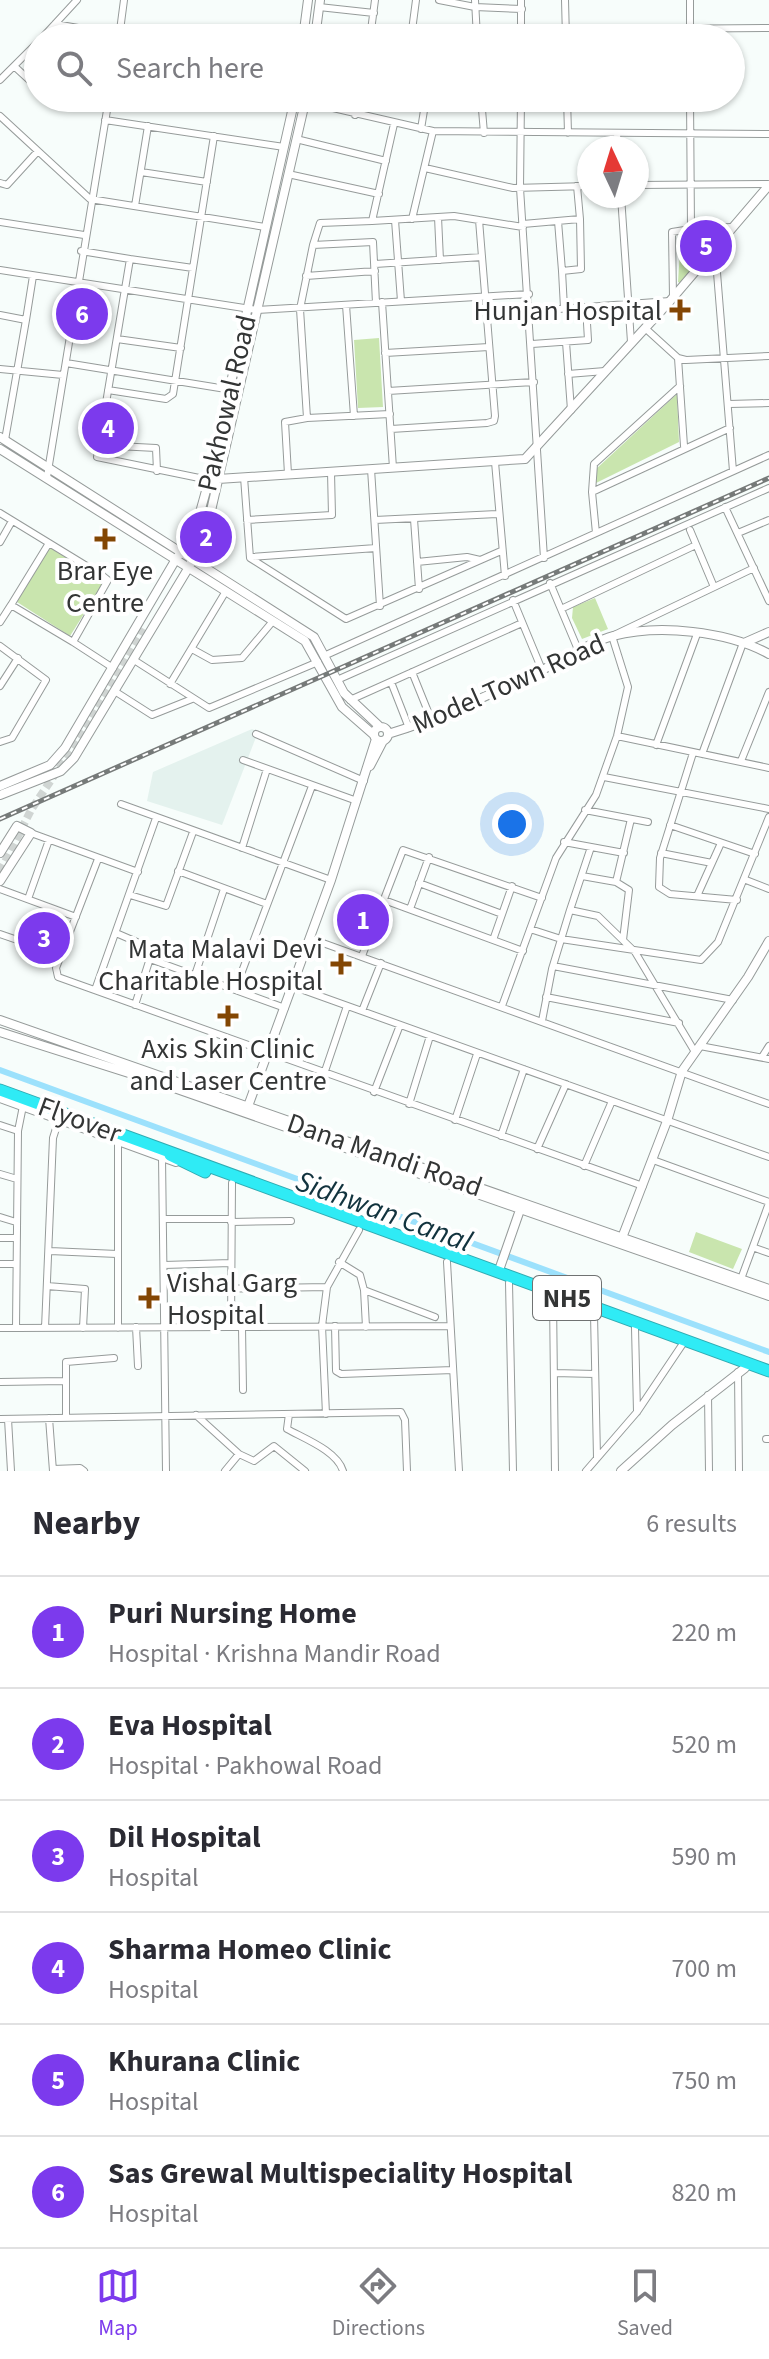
<!DOCTYPE html>
<html lang="en">
<head>
<meta charset="utf-8">
<style>
	:root { --surface:#fff; --page:#f2f2f3; --text:#2b2b33; --muted:#7c7c81; --line:#e1e1e2; --accent:#7c3aed }
	body { margin:0; font-family:"Source Sans 3",sans-serif; background:var(--page); color:var(--text) }
	.compass { position:absolute; left:577px; top:136px; width:72px; height:72px; border-radius:50%; background:var(--surface); box-shadow:0 2px 6px #0004; rotate:356deg }
	.you { position:absolute; left:512px; top:824px; width:28px; height:28px; margin:-20px; border:6px solid #fff; border-radius:50%; background:#1a73e8; box-shadow:0 0 0 12px #1a73e833 }
	.badge { display:grid; place-items:center; width:52px; height:52px; border-radius:50%; background:var(--accent); color:#fff; font-size:26px; font-weight:700 }
	.pin { position:absolute; translate:-50% -50%; border:4px solid #fff; box-shadow:0 2px 8px #0006 }
	.list { margin:0; padding:0; list-style:none }
	h2 { display:flex; justify-content:space-between; align-items:center; height:104px; margin:0; padding:0 32px; font-size:34px }
	h2 small { font-size:26px; font-weight:400; color:var(--muted) }
	.list li { display:grid; grid-template-columns:52px 1fr auto; gap:24px; align-items:center; box-sizing:border-box; height:112px; padding:0 32px; border-top:2px solid var(--line) }
	.list b { display:block; font-size:30px; white-space:nowrap }
	.list p { margin:0; font-size:26px; white-space:nowrap; color:var(--muted) }
	.list em { font-size:26px; font-style:normal; color:var(--muted) }
	.icon { flex:none; width:44px; height:44px; fill:none; stroke:currentColor; stroke-width:2; stroke-linecap:round; stroke-linejoin:round }
	.map { position:relative; flex:none; width:769px; height:1471px; overflow:hidden }
	.search { position:absolute; background:var(--surface); box-shadow:0 2px 6px #0004; left:24px; right:24px; top:24px; height:88px; display:flex; align-items:center; gap:20px; box-sizing:border-box; padding:0 28px; border-radius:44px; color:var(--muted); font-size:30px }
	.sheet { height:776px; background:var(--surface) }
	nav { display:flex; justify-content:space-around; align-items:center; box-sizing:border-box; height:112px; border-top:2px solid var(--line); background:var(--surface); font-size:22px; color:var(--muted) }
	nav a { display:grid; justify-items:center; gap:4px }
	nav .on { color:var(--accent) }
	.map>svg:first-child { display:block }
	.built { fill:#e4f2ee }
	.green { fill:#c9e5ae }
	.lines { fill:none; stroke-linecap:round; stroke-linejoin:round }
	.canal { stroke:#9ce1fc; stroke-width:6 }
	.secondary-tunnel { stroke:#d0d5d3; stroke-width:8; stroke-dasharray:8 4; stroke-linecap:butt }
	.street-casing { stroke:#969b9a; stroke-width:8 }
	.secondary-casing { stroke:#969b9a; stroke-width:10 }
	.highway-casing { stroke:#30abb2; stroke-width:13 }
	.street { stroke:#fff; stroke-width:6 }
	.secondary { stroke:#fff; stroke-width:8 }
	.highway { stroke:#2febf5; stroke-width:11 }
	.rail-casing { stroke:#767a79; stroke-width:5 }
	.rail { stroke:#fff; stroke-width:2; stroke-dasharray:6; stroke-linecap:butt }
	.poi-dot { fill:#834603; stroke:#fff; stroke-width:3 }
	.labels { text-anchor:middle; stroke-width:8; stroke-linejoin:round; paint-order:stroke }
	.shield { fill:#fff; stroke:#707272; stroke-width:2 }
	.shield-label { font-size:26px; font-weight:bold; fill:#333535 }
	.poi-label { font-size:28px; fill:#333535; stroke:#fff; text-anchor:end }
	.street-label { font-size:28px; fill:#333535; stroke:#fff }
	.water-label { font-size:30px; font-style:italic; fill:#12333e; stroke:#fff }
</style>
</head>
<body>
<div class="map">
<svg width="769" height="1471" viewBox="0 0 769 1471">
	<rect width="100%" height="100%" fill="#f7fdfb"/>
	<path class="built" d="M 252,729 L 258,732 L 222,825 L 147,801 L 153,772 Z"/>
	<path class="green" d="M 681,235 L 721,235 L 680,283 L 678,282 Z
		M 379,338 L 383,407 L 358,408 L 354,340 Z
		M 677,394 L 679,442 L 596,483 L 595,470 Z
		M 49,547 L 104,582 L 70,636 L 17,602 Z
		M 595,598 L 608,629 L 582,639 L 572,618 L 573,607 Z
		M 696,1232 L 742,1249 L 733,1269 L 689,1252 Z"/>
	<g class="lines">
		<path class="canal" d="M 0,1070 L 769,1352"/>
		<path class="secondary-tunnel" d="M 0,872 L 31,810 L 92,719 L 144,629"/>
		<g class="street-casing">
			<path id="street" d="M 439,0 L 475,7 L 522,9
				M 475,0 L 477,38
				M 521,0 L 521,38
				M 565,0 L 566,38
				M 690,0 L 690,38
				M 319,7 L 374,13
				M 55,24 L 136,38
				M 649,29 L 769,28
				M 42,38 L 77,0
				M 119,38 L 124,0
				M 370,38 L 375,0
				M 411,38 L 416,0
				M 14,66 L 38,88
				M 0,80 L 38,42
				M 50,98 L 70,105 L 107,108
				M 481,98 L 484,133
				M 521,98 L 520,188 L 544,558
				M 567,98 L 568,133
				M 294,99 L 433,131 L 769,134
				M 355,115 L 359,98
				M 0,116 L 90,199 L 265,227
				M 105,120 L 284,147
				M 421,129 L 426,98
				M 617,134 L 618,148
				M 296,139 L 386,161
				M 425,168 L 513,188 L 589,186
				M 141,172 L 207,182
				M 288,174 L 379,194
				M 0,183 L 7,185 L 38,151
				M 637,185 L 769,184
				M 621,196 L 631,342
				M 135,206 L 148,126
				M 438,217 L 440,260
				M 412,219 L 433,131
				M 395,220 L 401,301
				M 479,220 L 523,227
				M 558,221 L 562,271 L 581,269 L 580,219
				M 0,222 L 84,235
				M 523,224 L 580,219 L 577,186
				M 691,229 L 731,227
				M 313,245 L 320,223 L 372,221
				M 715,248 L 733,471
				M 81,251 L 130,259 L 97,457 L 209,480
				M 130,259 L 193,268
				M 375,264 L 482,257
				M 0,270 L 257,310 L 529,294
				M 562,271 L 564,308
				M 306,276 L 375,271
				M 673,297 L 672,232 L 691,229 L 690,98
				M 382,302 L 393,468
				M 346,305 L 354,416
				M 530,311 L 670,301
				M 0,315 L 26,320 L 5,440
				M 26,320 L 33,276
				M 645,328 L 678,358 L 686,360 L 769,356
				M 117,339 L 181,348
				M 566,342 L 571,410
				M 532,344 L 588,340 L 586,307
				M 385,353 L 489,347
				M 678,358 L 684,446
				M 66,363 L 232,390
				M 0,369 L 63,375
				M 568,374 L 605,371
				M 108,390 L 166,399 L 173,394 L 214,136
				M 388,391 L 534,382
				M 729,404 L 769,403
				M 307,418 L 390,414
				M 391,429 L 487,423 L 494,421 L 495,416 L 479,220 L 454,216 L 372,221 L 394,124
				M 98,445 L 156,448 L 157,471
				M 495,462 L 505,576
				M 371,469 L 380,606
				M 288,474 L 285,422 L 307,418 L 300,309 L 313,245 L 373,242 L 376,303
				M 47,477 L 109,98
				M 244,477 L 250,558 L 346,619 L 501,551
				M 592,492 L 594,464 L 680,386
				M 725,507 L 769,601
				M 0,513 L 103,576 L 108,580 L 73,642 L 11,605 L 49,543
				M 414,519 L 419,589
				M 247,520 L 332,515 L 331,472
				M 375,520 L 497,514
				M 690,530 L 714,587
				M 596,533 L 592,492 L 730,428
				M 738,533 L 769,520
				M 0,542 L 12,521
				M 252,557 L 376,548
				M 417,562 L 467,557 L 480,560
				M 550,583 L 579,652
				M 513,600 L 542,670
				M 561,609 L 696,545
				M 0,622 L 11,605
				M 73,642 L 113,668
				M 0,646 L 46,680 L 12,738 L 0,742
				M 192,649 L 212,660 L 242,658 L 273,621
				M 326,655 L 769,455
				M 134,660 L 209,708 L 318,662
				M 412,672 L 431,719
				M 337,680 L 769,488
				M 391,682 L 409,728
				M 170,684 L 226,591
				M 0,686 L 18,658
				M 116,692 L 152,715 L 192,699
				M 350,700 L 522,623
				M 256,734 L 364,781
				M 617,736 L 769,768
				M 656,745 L 697,634
				M 693,753 L 660,858 L 659,887 L 670,894 L 737,900
				M 702,754 L 743,643
				M 243,760 L 357,801
				M 741,761 L 769,692
				M 604,777 L 769,809
				M 121,804 L 331,880
				M 585,810 L 648,822
				M 670,825 L 755,854
				M 31,833 L 138,872
				M 564,842 L 624,853
				M 242,848 L 267,769
				M 661,853 L 712,863
				M 98,859 L 56,968 L 58,977 L 643,1186
				M 178,871 L 267,904
				M 582,876 L 616,882 L 631,819
				M 746,880 L 769,889
				M 616,882 L 629,890 L 623,940
				M 419,883 L 502,914
				M 0,889 L 76,917
				M 130,895 L 166,906 L 193,832
				M 697,896 L 721,843
				M 28,899 L 49,840
				M 384,900 L 523,951
				M 410,909 L 429,857
				M 570,910 L 591,847
				M 530,929 L 561,939 L 701,960 L 718,942 L 769,817
				M 116,933 L 153,949 L 135,1005
				M 0,934 L 61,955
				M 309,938 L 769,1104
				M 493,940 L 512,886
				M 362,956 L 403,850 L 542,898
				M 150,959 L 285,1008
				M 553,966 L 733,1000
				M 195,975 L 224,889
				M 292,986 L 769,1157
				M 95,990 L 156,818
				M 235,990 L 312,786
				M 546,997 L 679,1023
				M 502,1006 L 556,858 L 596,795 L 617,736 L 628,687 L 612,636 L 754,568
				M 362,1011 L 381,963
				M 542,1021 L 552,969 L 570,910 L 598,916 L 635,952 L 695,1052
				M 700,1046 L 769,1059
				M 762,1057 L 769,1046
				M 324,1074 L 347,1006
				M 374,1092 L 400,1025
				M 409,1104 L 430,1036
				M 455,1120 L 477,1054
				M 0,1125 L 18,1131 L 16,1328 L 0,1328
				M 18,1131 L 23,1106
				M 501,1136 L 524,1069
				M 118,1139 L 118,1328
				M 537,1149 L 566,1084
				M 162,1157 L 166,1471
				M 653,1160 L 769,1202
				M 584,1166 L 612,1101
				M 0,1174 L 17,1179
				M 0,1217 L 16,1222
				M 164,1219 L 231,1219
				M 231,1222 L 291,1221
				M 0,1238 L 16,1238
				M 755,1248 L 769,1253
				M 50,1251 L 117,1254
				M 339,1262 L 360,1275 L 364,1290
				M 447,1262 L 459,1471
				M 0,1264 L 16,1264
				M 164,1265 L 231,1263
				M 741,1279 L 769,1203
				M 509,1283 L 513,1471
				M 47,1286 L 85,1289 L 83,1328
				M 204,1289 L 327,1287
				M 553,1299 L 555,1471
				M 594,1314 L 597,1458
				M 335,1326 L 336,1371 L 341,1374 L 453,1370
				M 136,1327 L 138,1366
				M 231,1327 L 450,1326
				M 242,1327 L 243,1390
				M 366,1327 L 364,1290 L 435,1317
				M 16,1328 L 231,1327 L 232,1183
				M 45,1328 L 53,1138 L 59,1119
				M 635,1328 L 637,1412
				M 738,1372 L 739,1471
				M 554,1373 L 595,1374
				M 0,1382 L 64,1381
				M 708,1395 L 709,1471
				M 289,1414 L 287,1429 C 305,1439 337,1451 343,1471
				M 326,1414 L 322,1326 L 327,1287 L 359,1230
				M 196,1415 L 239,1454
				M 66,1417 L 66,1362 L 114,1358
				M 49,1418 L 53,1471
				M 0,1419 L 401,1412 L 405,1420 L 407,1471
				M 8,1419 L 11,1471
				M 766,1439 L 769,1439
				M 53,1469 L 80,1468 L 84,1471
				M 225,1471 L 239,1454 L 254,1461 L 274,1446 L 305,1471
				M 586,1471 L 637,1412 L 682,1345"/>
		</g>
		<g class="secondary-casing">
			<path id="secondary" d="M 303,38 L 308,0
				M 315,38 L 320,0
				M 0,437 L 314,637 L 344,693 L 380,727
				M 0,449 L 305,641 L 342,707 L 374,735
				M 218,479 L 525,459 L 670,301 L 769,185
				M 744,643 L 769,632
				M374 734a7 7 0 1 1 14 0a7 7 0 1 1-14 0Z
				M 388,734 C 442,718 495,692 546,668 C 567,658 590,642 613,636 C 659,624 727,631 769,654
				M 370,766 L 383,741
				M 0,786 L 50,765 L 65,748 L 176,559 L 194,534 L 209,480 L 295,98
				M 0,795 L 61,771 L 74,758 L 189,567 L 210,515 L 306,98
				M 0,853 L 17,826 L 31,833 L 0,881
				M 0,1020 L 769,1289
				M 0,1032 L 157,1082 L 769,1296
				M 0,1098 L 176,1162
				M 247,1109 L 331,880 L 376,739
				M 620,1243 L 667,1121 L 682,1071 L 748,977 L 769,941
				M 498,1273 L 521,1207
				M 621,1471 L 672,1425 L 745,1368"/>
		</g>
		<g class="highway-casing">
			<path id="highway" d="M 0,1090 L 769,1371
				M 170,1155 L 205,1172"/>
		</g>
		<use href="#street" class="street"/>
		<use href="#secondary" class="secondary"/>
		<use href="#highway" class="highway"/>
		<g class="rail-casing">
			<path id="rail" d="M 0,819 L 769,478"/>
		</g>
		<use href="#rail" class="rail"/>
	</g>
	<g class="poi-dot">
		<path d="M676 298h8v8h8v8h-8v8h-8v-8h-8v-8h8z"/>
		<path d="M101 527h8v8h8v8h-8v8h-8v-8h-8v-8h8z"/>
		<path d="M337 952h8v8h8v8h-8v8h-8v-8h-8v-8h8z"/>
		<path d="M224 1004h8v8h8v8h-8v8h-8v-8h-8v-8h8z"/>
		<path d="M145 1286h8v8h8v8h-8v8h-8v-8h-8v-8h8z"/>
	</g>
	<g class="labels">
		<rect class="shield" x="533" y="1276" width="68" height="44" rx="6"/>
		<g class="shield-label">
			<text x="567" y="1307">NH5</text>
		</g>
		<g class="poi-label">
			<text x="662" y="320">Hunjan Hospital</text>
			<text x="105" y="580" text-anchor="middle">Brar Eye<tspan x="105" dy="32">Centre</tspan></text>
			<text x="323" y="958">Mata Malavi Devi<tspan x="323" dy="32">Charitable Hospital</tspan></text>
			<text x="228" y="1058" text-anchor="middle">Axis Skin Clinic<tspan x="228" dy="32">and Laser Centre</tspan></text>
			<text x="167" y="1292" text-anchor="start">Vishal Garg<tspan x="167" dy="32">Hospital</tspan></text>
		</g>
		<g class="street-label">
			<text transform="translate(226 403) rotate(-77)" y="10">Pakhowal Road</text>
			<text transform="translate(508 683) rotate(-24)" y="10">Model Town Road</text>
			<text transform="translate(80 1119) rotate(20)" y="10">Flyover</text>
			<text transform="translate(385 1154) rotate(19)" y="10">Dana Mandi Road</text>
		</g>
		<g class="water-label">
			<text transform="translate(384 1211) rotate(20)" y="10">Sidhwan Canal</text>
		</g>
	</g>
</svg>
<svg class="compass" viewBox="-18 -18 36 36"><path d="M0-13l5 13h-10z" fill="#e53935"/><path d="M0 13l5-13h-10z" fill="#7c7c81"/></svg>
<div class="you"></div>
<div class="pin badge" style="left:363px;top:920px">1</div>
<div class="pin badge" style="left:206px;top:537px">2</div>
<div class="pin badge" style="left:44px;top:938px">3</div>
<div class="pin badge" style="left:108px;top:428px">4</div>
<div class="pin badge" style="left:706px;top:246px">5</div>
<div class="pin badge" style="left:82px;top:314px">6</div>
<div class="search"><svg class="icon" aria-label="search" viewBox="0 0 24 24"><circle cx="10" cy="10" r="6"/><path d="M15 15l6 6"/></svg>Search here</div>
</div>
<section class="sheet">
<h2>Nearby<small>6 results</small></h2>
<ul class="list">
<li><span class="badge">1</span><div><b>Puri Nursing Home</b><p>Hospital · Krishna Mandir Road</p></div><em>220 m</em></li>
<li><span class="badge">2</span><div><b>Eva Hospital</b><p>Hospital · Pakhowal Road</p></div><em>520 m</em></li>
<li><span class="badge">3</span><div><b>Dil Hospital</b><p>Hospital</p></div><em>590 m</em></li>
<li><span class="badge">4</span><div><b>Sharma Homeo Clinic</b><p>Hospital</p></div><em>700 m</em></li>
<li><span class="badge">5</span><div><b>Khurana Clinic</b><p>Hospital</p></div><em>750 m</em></li>
<li><span class="badge">6</span><div><b>Sas Grewal Multispeciality Hospital</b><p>Hospital</p></div><em>820 m</em></li>
</ul>
</section>
<nav>
<a class="on"><svg class="icon" aria-label="map" viewBox="0 0 24 24"><path d="M3 6l6-2 6 2 6-2v14l-6 2-6-2-6 2zM9 4v14M15 6v14"/></svg>Map</a>
<a><svg class="icon" aria-label="directions" viewBox="0 0 24 24"><path d="M12 3l9 9-9 9-9-9zM9 14v-3h6M13 9l2 2-2 2"/></svg>Directions</a>
<a><svg class="icon" aria-label="saved" viewBox="0 0 24 24"><path d="M7 4h10v16l-5-4-5 4z"/></svg>Saved</a>
</nav>
</body>
</html>
